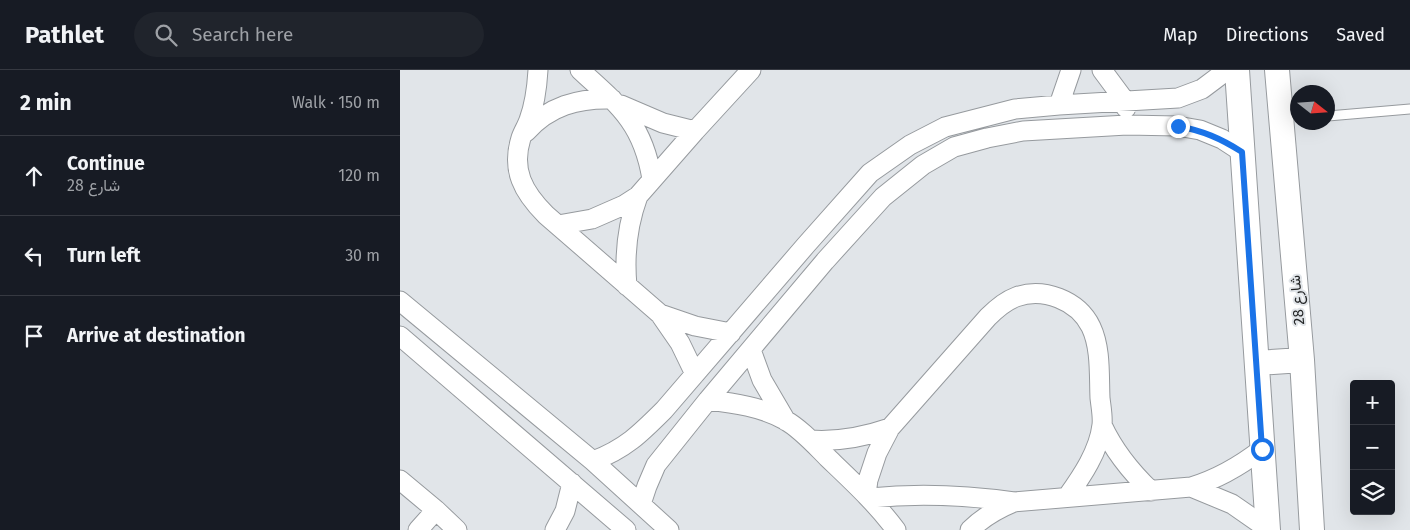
<!DOCTYPE html>
<html lang="en">
<head>
<meta charset="utf-8">
<style>
	:root { --surface:#171b24; --page:#20242c; --text:#f1f3f6; --muted:#9ea1a6; --line:#363941 }
	body { margin:0; font-family:"Fira Sans",Vazirmatn,sans-serif; background:var(--page); color:var(--text) }
	.controls { position:absolute; right:15px; bottom:15px; display:grid; overflow:hidden; border-radius:5px; box-shadow:0 5px 20px #0002 }
	.controls button { width:45px; height:45px; display:grid; place-items:center; padding:0; border:0; border-bottom:1px solid var(--line); background:var(--surface); color:var(--text); font:25px sans-serif }
	.compass { position:absolute; left:890px; top:15px; width:45px; height:45px; border-radius:50%; background:var(--surface); box-shadow:0 5px 20px #0002; rotate:107deg }
	.stop { position:absolute; width:15px; height:15px; margin:-11px; border:4px solid #1a73e8; border-radius:50%; background:#fff }
	.stop.end { background:#1a73e8; border-color:#fff; box-shadow:0 1px 5px #0008 }
	.list { margin:0; padding:0; list-style:none }
	h2 { display:flex; justify-content:space-between; align-items:center; height:65px; margin:0; padding:0 20px; font-size:21px }
	h2 small { font-size:16px; font-weight:400; color:var(--muted) }
	.list li { display:grid; grid-template-columns:32px 1fr auto; gap:15px; align-items:center; box-sizing:border-box; height:80px; padding:0 20px; border-top:1px solid var(--line) }
	.list b { display:block; font-size:19px; white-space:nowrap }
	.list p { margin:0; font-size:16px; white-space:nowrap; color:var(--muted) }
	.list em { font-size:16px; font-style:normal; color:var(--muted) }
	.icon { flex:none; width:28px; height:28px; fill:none; stroke:currentColor; stroke-width:2; stroke-linecap:round; stroke-linejoin:round }
	.map { position:relative; flex:none; width:1010px; height:460px; overflow:hidden }
	header { display:flex; align-items:center; gap:30px; box-sizing:border-box; height:70px; padding:0 25px; background:var(--surface); border-bottom:1px solid var(--line) }
	header strong { font-size:24px }
	nav { display:flex; gap:28px; margin-inline-start:auto; font-size:18px }
	.search { width:350px; height:45px; background:var(--page); display:flex; align-items:center; gap:12px; box-sizing:border-box; padding:0 18px; border-radius:28px; color:var(--muted); font-size:19px }
	main { display:flex }
	aside { flex:1; background:var(--surface) }
	.map>svg:first-child { display:block }
	.lines { fill:none; stroke-linecap:round; stroke-linejoin:round }
	.service-casing { stroke:#969a9e; stroke-width:11 }
	.minor-casing { stroke:#969a9e; stroke-width:21 }
	.tertiary-casing { stroke:#969a9e; stroke-width:26 }
	.service { stroke:#fff; stroke-width:9 }
	.minor { stroke:#fff; stroke-width:19 }
	.tertiary { stroke:#fff; stroke-width:24 }
	.route { stroke:#1a73e8; stroke-width:6 }
	.labels { text-anchor:middle; stroke-width:4; stroke-linejoin:round; paint-order:stroke }
	.street-label { font-size:15px; fill:#232526; stroke:#e1e5e9 }
</style>
</head>
<body>
<header>
<strong>Pathlet</strong>
<div class="search"><svg class="icon" aria-label="search" viewBox="0 0 24 24"><circle cx="10" cy="10" r="6"/><path d="M15 15l6 6"/></svg>Search here</div>
<nav><a>Map</a><a>Directions</a><a>Saved</a></nav>
</header>
<main>
<aside>
<h2>2 min<small>Walk · 150 m</small></h2>
<ul class="list">
<li><svg class="icon" aria-label="ahead" viewBox="0 0 24 24"><path d="M12 20V5M6 11l6-6 6 6"/></svg><div><b>Continue</b><p>شارع 28</p></div><em>120 m</em></li>
<li><svg class="icon" aria-label="left" viewBox="0 0 24 24"><path d="M17 20v-9H6M10 6l-5 5 5 5"/></svg><div><b>Turn left</b></div><em>30 m</em></li>
<li><svg class="icon" aria-label="arrive" viewBox="0 0 24 24"><path d="M6 21V4h12l-3 4 3 4H6"/></svg><div><b>Arrive at destination</b></div></li>
</ul>
</aside>
<div class="map">
<svg width="1010" height="460" viewBox="0 0 1010 460">
	<rect width="100%" height="100%" fill="#e1e5e9"/>
	<g class="lines">
		<g class="service-casing">
			<path id="service" d="M 928,46 L 1010,39"/>
		</g>
		<g class="minor-casing">
			<path id="minor" d="M 138,0 C 137,17 135,34 129,50 C 127,56 123,62 121,68 C 111,100 123,122 146,145 L 260,244 L 280,273 L 295,304
				M 180,0 C 220,36 243,54 252,109
				M 702,0 L 725,31 L 726,38
				M 221,35 L 263,53 L 295,61
				M 659,35 L 671,0
				M 126,62 C 149,36 178,28 212,29
				M 158,155 L 192,149 L 224,135 L 238,126 L 295,61 L 351,0
				M 227,216 C 224,184 227,156 238,126
				M 0,231 L 193,391 L 269,460
				M 260,244 L 295,256 L 331,263
				M 0,266 L 226,460
				M 351,280 L 362,310 L 386,351
				M 308,330 C 334,333 362,337 385,350 C 401,359 415,375 428,388 C 452,411 476,433 496,460
				M 702,355 C 714,381 730,401 751,421
				M 410,370 C 438,372 464,367 490,358
				M 193,391 C 225,379 240,364 264,340 L 406,175 L 470,103 L 510,75 L 545,57 L 615,39 L 659,35 L 778,28 L 802,19 L 822,4 L 825,0
				M 0,410 L 36,440 L 18,460
				M 791,417 L 832,434 L 868,459
				M 466,424 L 468,410 L 477,383 L 490,358 L 588,247 C 596,239 605,231 616,227 C 643,217 678,230 691,257 C 701,278 699,305 700,328 C 701,337 703,347 702,355 C 699,381 682,406 667,427
				M 470,428 C 518,423 565,425 614,432 L 791,417 C 818,409 840,396 862,379
				M 241,434 L 247,416 L 256,395 L 308,330 L 425,191 L 483,127 L 523,95 L 554,77 L 587,68 L 623,61 L 727,55 L 777,56 L 800,60 L 822,69 L 842,82
				M 36,440 L 57,460
				M 155,460 L 165,441 L 172,413
				M 570,460 C 583,447 597,439 614,432"/>
		</g>
		<g class="tertiary-casing">
			<path id="tertiary" d="M 837,0 L 868,460
				M 877,0 L 902,290 L 912,460
				M 857,293 L 902,290"/>
		</g>
		<use href="#service" class="service"/>
		<use href="#minor" class="minor"/>
		<use href="#tertiary" class="tertiary"/>
	</g>
	<g class="lines">
		<path class="route" d="M 778,56 C 803,61 820,68 842,82 L 862,379"/>
	</g>
	<g class="labels">
		<g class="street-label">
			<text transform="translate(897 230) rotate(-95)" y="5">شارع 28</text>
		</g>
	</g>
</svg>
<div class="controls">
<button>+</button>
<button>−</button>
<button><svg class="icon" aria-label="layers" viewBox="0 0 24 24"><path d="M12 4l9 5-9 5-9-5zM3 14l9 5 9-5"/></svg></button>
</div>
<svg class="compass" viewBox="-18 -18 36 36"><path d="M0-13l5 13h-10z" fill="#e53935"/><path d="M0 13l5-13h-10z" fill="#9ea1a6"/></svg>
<div class="stop" style="left:862px;top:379px"></div>
<div class="stop end" style="left:778px;top:56px"></div>
</div>
</main>
</body>
</html>
